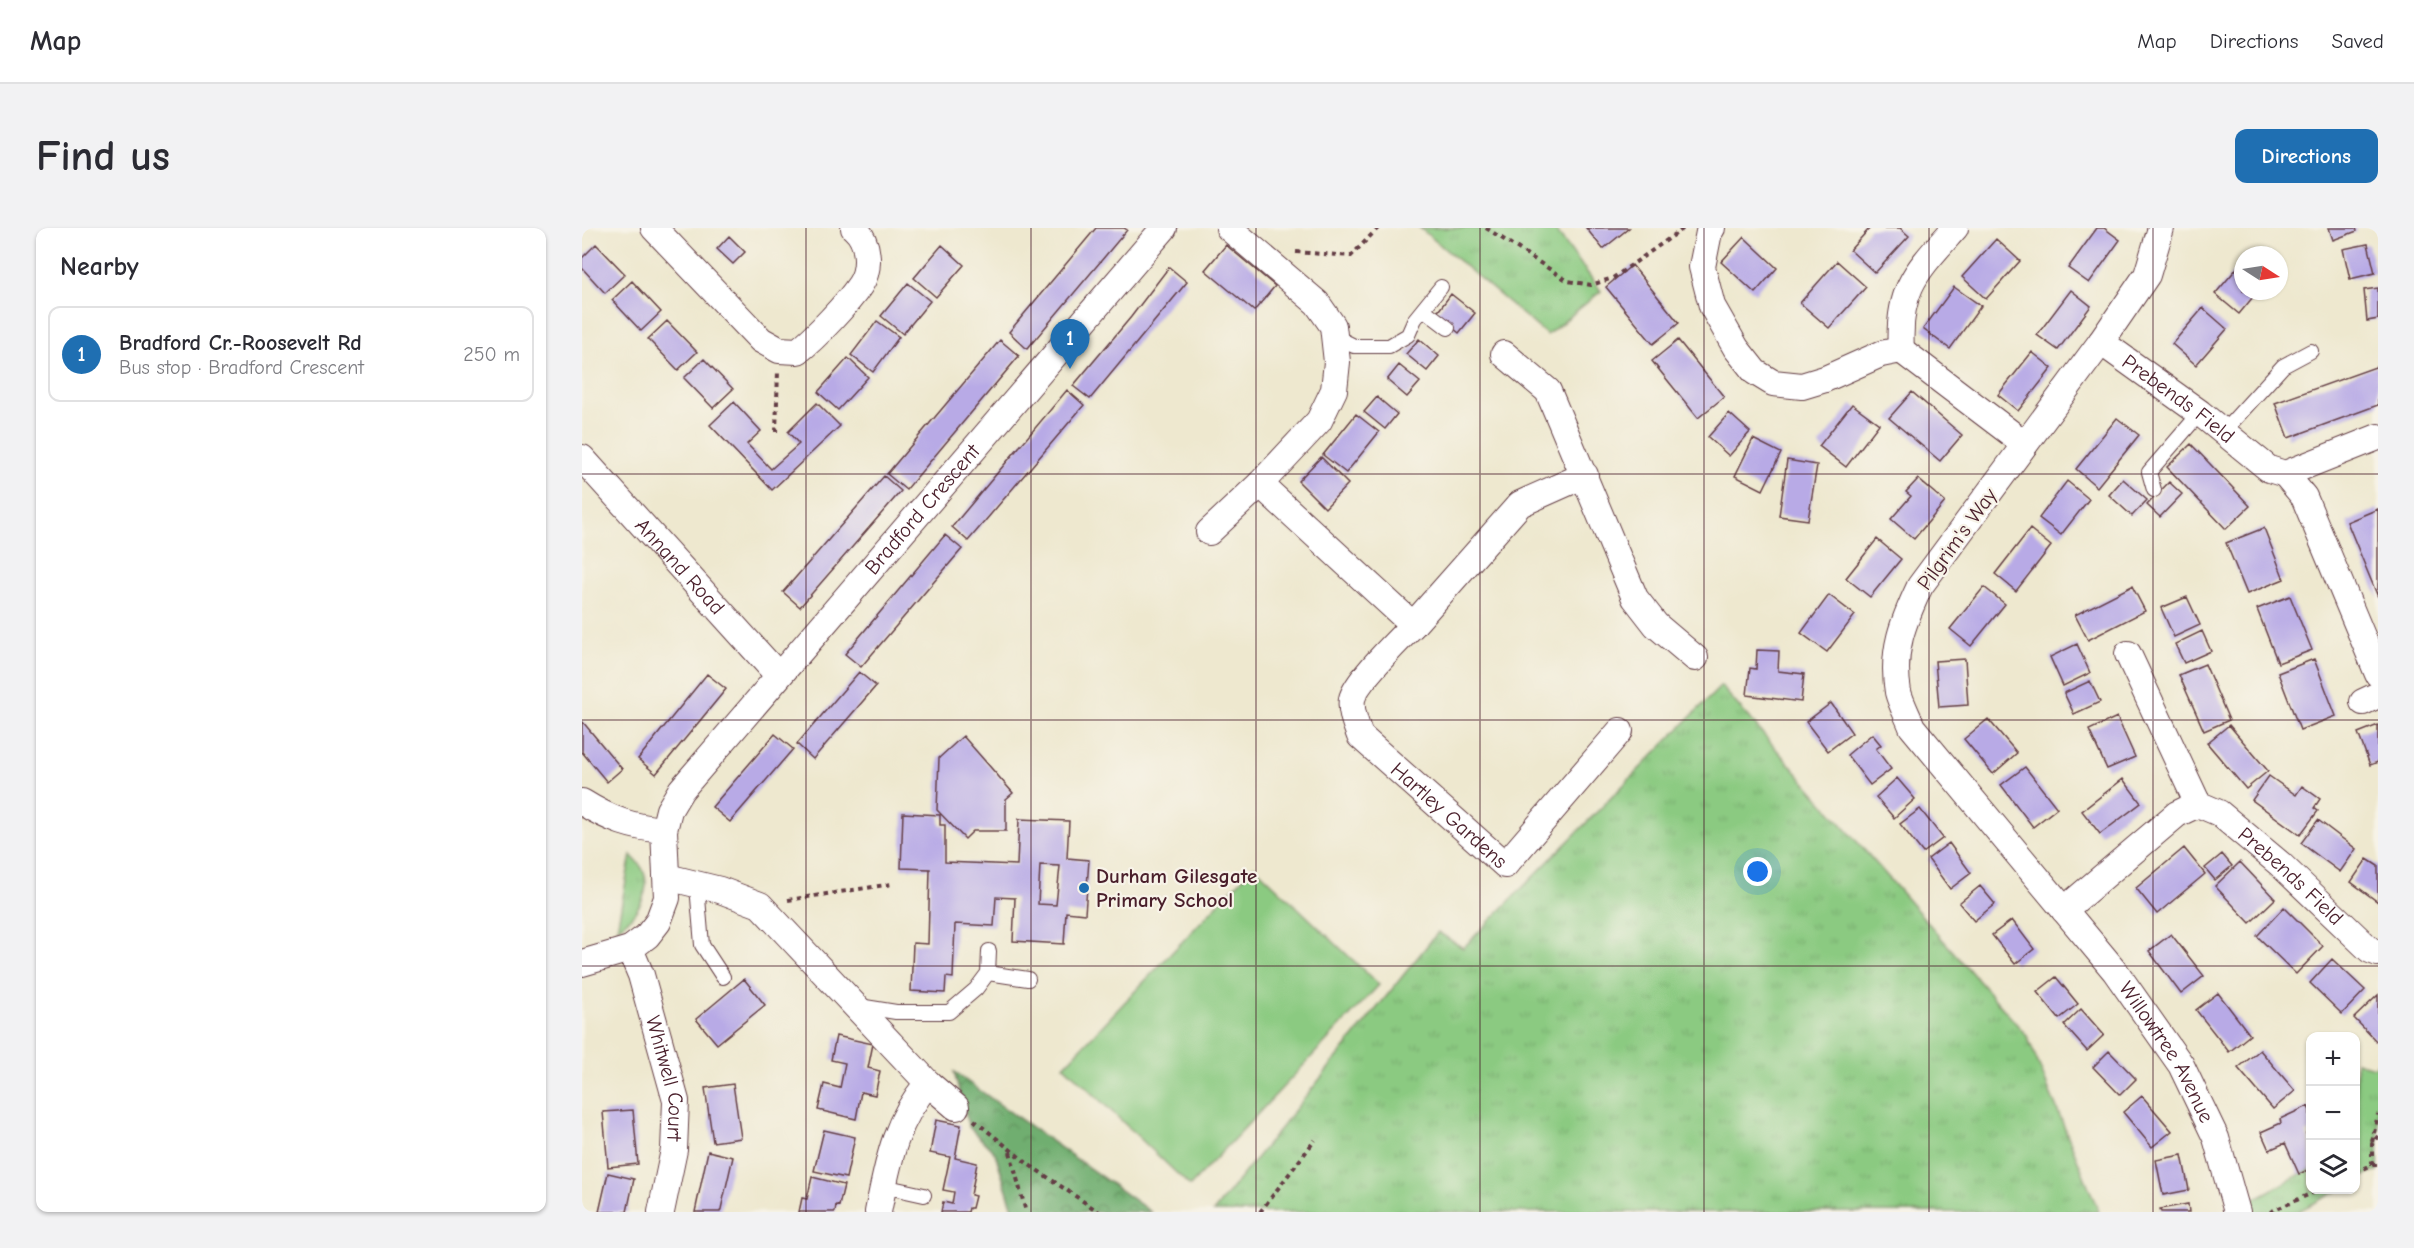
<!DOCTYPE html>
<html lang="en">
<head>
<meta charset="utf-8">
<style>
	:root { --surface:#fff; --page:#f2f2f3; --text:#2b2b33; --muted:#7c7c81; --line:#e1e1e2; --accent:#1f6fb2 }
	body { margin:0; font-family:"Comic Neue",sans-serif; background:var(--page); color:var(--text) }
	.controls { position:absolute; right:18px; bottom:18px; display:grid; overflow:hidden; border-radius:12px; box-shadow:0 2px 4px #0004 }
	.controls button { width:54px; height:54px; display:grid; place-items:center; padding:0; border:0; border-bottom:2px solid var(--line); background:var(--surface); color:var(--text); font:30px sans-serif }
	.compass { position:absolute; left:1652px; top:18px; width:54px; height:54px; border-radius:50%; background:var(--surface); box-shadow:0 2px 4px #0004; rotate:102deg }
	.you { position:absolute; left:1176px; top:644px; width:21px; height:21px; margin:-15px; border:4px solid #fff; border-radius:50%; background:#1a73e8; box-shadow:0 0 0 9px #1a73e833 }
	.badge { display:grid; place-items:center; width:39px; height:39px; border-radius:50%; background:var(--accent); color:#fff; font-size:20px; font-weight:700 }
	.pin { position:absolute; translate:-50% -50px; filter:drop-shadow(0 2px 3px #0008) }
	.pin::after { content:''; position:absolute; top:32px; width:21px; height:18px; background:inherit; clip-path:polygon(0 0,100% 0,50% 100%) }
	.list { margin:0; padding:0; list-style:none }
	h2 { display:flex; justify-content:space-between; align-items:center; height:78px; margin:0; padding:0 24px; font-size:26px }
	h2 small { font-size:20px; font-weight:400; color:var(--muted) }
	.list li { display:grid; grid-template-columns:39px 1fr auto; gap:18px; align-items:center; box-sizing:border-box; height:96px; margin:0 12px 12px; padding:0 12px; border:2px solid var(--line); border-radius:12px }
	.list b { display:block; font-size:22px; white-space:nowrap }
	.list p { margin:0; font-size:20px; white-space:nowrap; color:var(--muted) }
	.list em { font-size:20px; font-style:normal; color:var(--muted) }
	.icon { flex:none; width:33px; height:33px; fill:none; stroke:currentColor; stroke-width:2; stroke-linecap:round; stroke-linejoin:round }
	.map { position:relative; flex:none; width:1796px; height:984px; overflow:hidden; border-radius:12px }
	header { display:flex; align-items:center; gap:36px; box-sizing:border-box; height:84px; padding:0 30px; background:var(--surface); border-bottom:2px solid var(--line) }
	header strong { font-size:28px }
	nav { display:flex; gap:33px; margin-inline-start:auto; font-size:21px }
	.intro { display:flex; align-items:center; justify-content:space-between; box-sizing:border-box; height:144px; padding:0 36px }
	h1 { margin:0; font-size:42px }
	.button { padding:15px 27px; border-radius:12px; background:var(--accent); color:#fff; font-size:21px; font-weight:700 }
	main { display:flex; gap:36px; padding:0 36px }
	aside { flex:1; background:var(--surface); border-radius:12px; box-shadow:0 2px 4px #0004 }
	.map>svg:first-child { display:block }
	.grass { fill:url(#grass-tufts); stroke:#6a7456; stroke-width:1.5 }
	.forest { fill:url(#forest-crowns); stroke:#5d664d; stroke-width:1.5 }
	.pitch { fill:#8bca81; stroke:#6a7456; stroke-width:1.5 }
	.building { fill:#b8aae6; fill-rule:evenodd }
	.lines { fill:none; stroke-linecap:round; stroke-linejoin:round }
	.service-casing { stroke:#633d44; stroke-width:16 }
	.minor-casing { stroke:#633d44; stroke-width:28 }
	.path { stroke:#633d44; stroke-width:4; stroke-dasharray:4.5 4.5; stroke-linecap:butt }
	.service { stroke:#fff; stroke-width:14 }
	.minor { stroke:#fff; stroke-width:26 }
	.grid { fill:none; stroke:#4a1f2b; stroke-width:1.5; stroke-opacity:0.55 }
	.poi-dot { fill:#1f6fb2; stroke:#f7f3e8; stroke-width:2 }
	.labels { text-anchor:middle; stroke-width:4.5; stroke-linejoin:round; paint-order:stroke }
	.street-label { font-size:21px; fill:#4a1f2b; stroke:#f7f3e8 }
	.poi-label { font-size:21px; font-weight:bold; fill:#4a1f2b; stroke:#f7f3e8; text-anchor:start }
</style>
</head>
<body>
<header>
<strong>Map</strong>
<nav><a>Map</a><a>Directions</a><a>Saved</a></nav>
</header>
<div class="intro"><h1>Find us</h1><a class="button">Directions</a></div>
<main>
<aside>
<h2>Nearby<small></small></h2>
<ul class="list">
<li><span class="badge">1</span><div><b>Bradford Cr.-Roosevelt Rd</b><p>Bus stop · Bradford Crescent</p></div><em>250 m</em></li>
</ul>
</aside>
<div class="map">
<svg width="1796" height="984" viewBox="0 0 1796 984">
	<defs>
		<pattern id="grass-tufts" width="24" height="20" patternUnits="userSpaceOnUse" patternTransform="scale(1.5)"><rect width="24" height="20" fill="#8bca81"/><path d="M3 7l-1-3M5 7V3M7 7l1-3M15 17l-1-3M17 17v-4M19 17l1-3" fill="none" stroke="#79ad70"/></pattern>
		<pattern id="forest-crowns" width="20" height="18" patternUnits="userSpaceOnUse" patternTransform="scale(1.5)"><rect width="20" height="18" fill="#70ae6f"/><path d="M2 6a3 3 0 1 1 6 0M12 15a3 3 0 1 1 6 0" fill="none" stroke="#5e8d5b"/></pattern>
	</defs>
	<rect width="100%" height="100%" fill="#f7f3e8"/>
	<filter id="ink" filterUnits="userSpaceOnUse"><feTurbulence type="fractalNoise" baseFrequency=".0167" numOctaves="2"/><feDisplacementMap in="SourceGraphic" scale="12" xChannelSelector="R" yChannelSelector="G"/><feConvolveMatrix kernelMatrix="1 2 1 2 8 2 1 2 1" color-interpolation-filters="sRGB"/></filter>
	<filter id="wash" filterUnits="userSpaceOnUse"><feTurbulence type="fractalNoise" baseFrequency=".008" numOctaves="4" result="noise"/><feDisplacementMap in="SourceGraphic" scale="24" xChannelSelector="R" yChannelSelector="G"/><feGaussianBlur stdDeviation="1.35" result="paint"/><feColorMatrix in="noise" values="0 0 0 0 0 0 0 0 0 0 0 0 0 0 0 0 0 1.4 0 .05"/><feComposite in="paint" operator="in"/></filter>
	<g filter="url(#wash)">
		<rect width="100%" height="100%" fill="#eee8cf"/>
		<path class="grass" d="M 838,0 L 972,0 L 1019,63 L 965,107 Z
			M 1139,458 L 1445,808 L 1517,984 L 631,984 L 856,704 L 881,720 Z
			M 49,627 C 53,632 59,637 61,642 C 71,664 53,690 35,700 Z
			M 1774,834 L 1792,839 L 1796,834 L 1796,944 L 1789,944 L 1774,953 Z
			M 1728,941 L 1728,962 L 1757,962 L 1715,984 L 1667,984 L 1665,975 Z"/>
		<path class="forest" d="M 372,844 L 569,984 L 432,984 L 413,925 L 387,899 Z"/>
		<path class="pitch" d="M 672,638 L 797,757 L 608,958 L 482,838 Z"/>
		<g id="blocks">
			<path class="building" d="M 514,0 L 542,0 L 545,2 L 445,121 L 427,104 Z
				M 1004,0 L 1047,0 L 1021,21 Z
				M 1288,0 L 1318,0 L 1327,8 L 1293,45 L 1268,22 Z
				M 1515,0 L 1522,0 L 1538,12 L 1507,55 L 1486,40 Z
				M 1747,0 L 1774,0 L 1775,3 L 1751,12 Z
				M 147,8 L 163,24 L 151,36 L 135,21 Z
				M 1162,9 L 1195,40 L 1173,65 L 1139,34 Z
				M 1414,11 L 1438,33 L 1404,71 L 1380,49 Z
				M 14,16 L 43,46 L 23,65 L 0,40 L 0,30 Z
				M 1786,16 L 1793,45 L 1768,51 L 1761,21 Z
				M 360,17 L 382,37 L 354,69 L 332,50 Z
				M 644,17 L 693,58 L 672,83 L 623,42 Z
				M 1255,33 L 1284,59 L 1247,100 L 1218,75 Z
				M 1661,33 L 1661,63 L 1676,63 L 1657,86 L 1633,66 Z
				M 1050,37 L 1097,95 L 1071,116 L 1024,59 Z
				M 587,39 L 605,54 L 508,171 L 491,158 L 549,89 Z
				M 50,53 L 79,84 L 59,103 L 30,72 Z
				M 326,55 L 348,73 L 321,106 L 299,88 Z
				M 1372,59 L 1399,78 L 1368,121 L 1341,101 Z
				M 1796,60 L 1796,91 L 1785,93 L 1782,62 Z
				M 1489,62 L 1509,78 L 1476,122 L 1455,107 Z
				M 869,66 L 893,85 L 877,105 L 854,86 Z
				M 1621,80 L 1645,101 L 1614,137 L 1590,116 Z
				M 85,93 L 115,124 L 96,142 L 66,111 Z
				M 295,93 L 317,109 L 291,144 L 269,127 Z
				M 837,111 L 857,128 L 845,143 L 824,126 Z
				M 418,112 L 437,128 L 324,262 L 305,246 Z
				M 1096,112 L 1142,169 L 1116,190 L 1070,133 Z
				M 1450,124 L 1470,140 L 1436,183 L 1416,167 Z
				M 266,130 L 286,149 L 256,182 L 236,164 Z
				M 122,131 L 151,161 L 131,180 L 102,150 Z
				M 817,137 L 838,154 L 825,169 L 805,152 Z
				M 1796,138 L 1796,177 L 1706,210 L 1693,175 Z
				M 485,162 L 502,177 L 386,313 L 370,299 Z
				M 1330,164 L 1380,207 L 1358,233 L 1307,190 Z
				M 795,169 L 815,186 L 803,201 L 782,184 Z
				M 152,174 L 179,203 L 165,216 L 189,241 L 217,216 L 206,204 L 235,175 L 258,198 L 190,262 L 128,197 Z
				M 1270,176 L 1297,196 L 1264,239 L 1237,218 Z
				M 1147,185 L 1168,204 L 1147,228 L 1126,209 Z
				M 774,186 L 797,204 L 764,245 L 741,227 Z
				M 1535,190 L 1557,207 L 1515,259 L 1494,241 Z
				M 1171,211 L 1199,225 L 1181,262 L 1153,248 Z
				M 1609,216 L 1668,278 L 1644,301 L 1585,239 Z
				M 739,229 L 766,256 L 743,280 L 716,253 Z
				M 1205,232 L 1235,237 L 1226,292 L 1197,288 Z
				M 302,248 L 319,263 L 218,379 L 201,364 Z
				M 1336,251 L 1363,274 L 1332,311 L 1309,291 L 1329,268 L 1324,264 Z
				M 1541,251 L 1565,272 L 1550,288 L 1527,267 Z
				M 1485,253 L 1507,271 L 1479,307 L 1457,290 Z
				M 1587,254 L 1600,266 L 1578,289 L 1565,277 Z
				M 1796,281 L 1796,369 L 1765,294 Z
				M 1682,300 L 1702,351 L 1665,366 L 1644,315 Z
				M 1448,301 L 1469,318 L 1434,363 L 1413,346 Z
				M 363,307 L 380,321 L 279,439 L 263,426 Z
				M 1295,311 L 1319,331 L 1288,369 L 1264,350 Z
				M 1550,358 L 1563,383 L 1506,412 L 1493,387 Z
				M 1402,359 L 1423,376 L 1389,418 L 1368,401 Z
				M 1247,367 L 1273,387 L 1245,424 L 1219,405 Z
				M 1708,368 L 1730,422 L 1696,435 L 1675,381 Z
				M 1605,369 L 1618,397 L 1592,409 L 1579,380 Z
				M 1620,403 L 1629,423 L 1602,435 L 1593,416 Z
				M 1495,416 L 1508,445 L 1481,458 L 1468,429 Z
				M 1175,422 L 1197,423 L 1196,443 L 1222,446 L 1219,474 L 1165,467 L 1168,440 L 1174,441 Z
				M 1383,431 L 1386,477 L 1357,479 L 1353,433 Z
				M 1732,431 L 1754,488 L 1718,502 L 1696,445 Z
				M 1623,436 L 1647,492 L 1622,503 L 1597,447 Z
				M 277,444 L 294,458 L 231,531 L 215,516 Z
				M 125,446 L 144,461 L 74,546 L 56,531 Z
				M 1508,453 L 1518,474 L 1492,486 L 1482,465 Z
				M 1249,475 L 1270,505 L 1246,523 L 1224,494 Z
				M 1535,489 L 1553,529 L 1525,541 L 1507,502 Z
				M 1406,491 L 1435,525 L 1411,546 L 1382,511 Z
				M 0,493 L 40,541 L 25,554 L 0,524 Z
				M 1647,497 L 1686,543 L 1664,561 L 1625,515 Z
				M 1796,497 L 1796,534 L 1788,537 L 1776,505 Z
				M 193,506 L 211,521 L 148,594 L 130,579 Z
				M 1290,506 L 1299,517 L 1294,521 L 1309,541 L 1288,557 L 1265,527 Z
				M 381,508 L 431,565 L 424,571 L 424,603 L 391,603 L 383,611 L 355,582 L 357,530 Z
				M 1443,539 L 1475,580 L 1451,599 L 1419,557 Z
				M 1687,548 L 1714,567 L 1720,558 L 1738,571 L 1732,580 L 1736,583 L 1718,607 L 1670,572 Z
				M 1315,550 L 1333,571 L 1312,590 L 1294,569 Z
				M 1541,551 L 1559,575 L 1518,606 L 1500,583 Z
				M 1338,581 L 1361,610 L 1341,625 L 1318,596 Z
				M 321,585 L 358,587 L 358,597 L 363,597 L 363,634 L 435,637 L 437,591 L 487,593 L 485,630 L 507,632 L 503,686 L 484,684 L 482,716 L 431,713 L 433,670 L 414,669 L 412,698 L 373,696 L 371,750 L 364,749 L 363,765 L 329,763 L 331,715 L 346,716 L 348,641 L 319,640 ZM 458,637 L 478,638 L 474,677 L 456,676 Z
				M 1736,592 L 1774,621 L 1758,644 L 1719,615 Z
				M 1367,615 L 1389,645 L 1368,661 L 1346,631 Z
				M 1602,620 L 1623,646 L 1575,686 L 1554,660 Z
				M 1640,626 L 1650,638 L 1633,652 L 1623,640 Z
				M 1785,631 L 1796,638 L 1796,674 L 1769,654 Z
				M 1658,634 L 1693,671 L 1668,695 L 1633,658 Z
				M 1398,658 L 1413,676 L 1392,693 L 1377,675 Z
				M 1702,679 L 1741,718 L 1714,746 L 1675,708 Z
				M 1430,692 L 1452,721 L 1433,736 L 1410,707 Z
				M 1589,706 L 1622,748 L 1599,766 L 1567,723 Z
				M 1750,731 L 1783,762 L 1760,786 L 1728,755 Z
				M 1474,749 L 1496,776 L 1477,791 L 1455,764 Z
				M 162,751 L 183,777 L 135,816 L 114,791 Z
				M 1636,765 L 1668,807 L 1647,824 L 1614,782 Z
				M 1796,767 L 1796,815 L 1772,790 Z
				M 1499,781 L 1522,807 L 1505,823 L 1482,797 Z
				M 254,808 L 291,816 L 286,840 L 298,843 L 293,867 L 279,864 L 274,891 L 236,882 L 242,856 L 258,860 L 263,835 L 249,832 Z
				M 1678,822 L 1713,863 L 1691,881 L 1656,840 Z
				M 1527,823 L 1554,851 L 1538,867 L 1511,839 Z
				M 151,856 L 159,910 L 131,914 L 123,860 Z
				M 1560,868 L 1590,903 L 1570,919 L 1541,884 Z
				M 1726,878 L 1728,883 L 1728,904 L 1724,905 L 1728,916 L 1728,941 L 1717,946 L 1703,915 L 1687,922 L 1679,904 L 1699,895 L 1698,891 Z
				M 51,882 L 56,936 L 26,939 L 21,884 Z
				M 354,892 L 379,897 L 373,930 L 395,935 L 389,967 L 393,968 L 390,980 L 387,980 L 386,984 L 359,984 L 361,974 L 370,976 L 372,964 L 361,962 L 368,929 L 348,925 Z
				M 242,902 L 273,909 L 264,950 L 232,943 Z
				M 126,923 L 151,929 L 139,981 L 138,984 L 113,984 Z
				M 1600,927 L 1607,962 L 1581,967 L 1574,932 Z
				M 26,945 L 52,951 L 45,984 L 17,984 Z
				M 230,949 L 262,957 L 257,978 L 254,977 L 253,984 L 217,984 L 220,970 L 225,971 Z
				M 1606,976 L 1607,984 L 1579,984 L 1578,981 Z"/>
		</g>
	</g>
	<g filter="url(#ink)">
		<use href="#blocks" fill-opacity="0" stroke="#633d44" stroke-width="1.5"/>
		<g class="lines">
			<g class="service-casing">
				<path id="service" d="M 841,81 L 866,100
					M 752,108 L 772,118 L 807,118 L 826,107 L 833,91 L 859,59
					M 1641,204 L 1701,138 L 1729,123
					M 1572,262 L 1567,244 L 1618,185
					M 115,658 L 120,717 L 141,749
					M 406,745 L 446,751
					M 277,778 L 314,784 L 367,784 L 394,761 L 406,745 L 407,723
					M 301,958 L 342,967"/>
			</g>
			<g class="minor-casing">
				<g id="minor">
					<path d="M 72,0 L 179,112 L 197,122 L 216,123 C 234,109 266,75 278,57 C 289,40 287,13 272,0"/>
					<path d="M 1130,0 L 1127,4 L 1120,39 L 1130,78 L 1154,120 L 1173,144 L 1191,155 L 1220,158 L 1243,151 L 1299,126 L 1319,122 L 1443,216"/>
					<path id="s1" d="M 1579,0 L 1565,47 L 1519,114 L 1338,358 C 1321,394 1309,423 1316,464 C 1319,476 1326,488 1330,499 L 1533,743 L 1599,837 L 1634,910 L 1655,984"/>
					<path id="s2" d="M 1519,114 L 1618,185 L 1687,241 L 1703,246 L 1796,209"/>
					<path d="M 1319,122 C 1315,60 1335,43 1373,0"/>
					<path d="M 922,126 L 966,163 L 1053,370 L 1074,397 L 1113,430"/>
					<path id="s3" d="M 0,230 L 196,447"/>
					<path d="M 1703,246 L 1722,269 L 1796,446"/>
					<path d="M 678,256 L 831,397 L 938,276 L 1003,247"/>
					<path d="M 627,304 L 678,256 L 737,193 L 752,162 L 755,134 L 751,98 L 735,75 L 647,0"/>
					<path id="s4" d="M 831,397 C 817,412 774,453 770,471 C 768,483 774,497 778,508 L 923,637 L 1038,503"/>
					<path d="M 1546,426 L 1616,576"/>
					<path d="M 1781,474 L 1796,467"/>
					<path d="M 0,574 C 29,592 49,599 82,602"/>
					<path d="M 85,649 L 138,662 L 178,677 L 346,855 L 374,879"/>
					<path id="s5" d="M 1482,682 L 1595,586 L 1616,576 L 1637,585 L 1698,636 L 1788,722 L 1796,725"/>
					<path id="s6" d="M 48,721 L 59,747 L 94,873 L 92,922 L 79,984"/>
					<path id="s7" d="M 0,735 L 48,721 L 65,708 L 76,694 L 85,670 L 82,602 L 87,582 L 99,562 L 582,0"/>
					<path d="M 296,984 C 306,935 312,895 346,855"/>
				</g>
			</g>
			<path class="path" d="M 904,0 L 986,53 L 1009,57 L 1031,50 L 1102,0
				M 714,24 L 769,28 L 796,0
				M 194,204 L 196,143
				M 206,672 L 310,656
				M 392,892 L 446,936 L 517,984
				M 1790,914 L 1796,886
				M 428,924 L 444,984
				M 1790,937 L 1790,916 L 1796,908
				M 1774,944 L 1790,937 L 1796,937
				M 678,984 L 733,912
				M 1688,984 L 1737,962"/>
			<use href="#service" class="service"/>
			<use href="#minor" class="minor"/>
		</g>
	</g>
	<path class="grid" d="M 224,0 L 224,984M 449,0 L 449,984M 674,0 L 674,984M 898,0 L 898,984M 1122,0 L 1122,984M 1347,0 L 1347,984M 1571,0 L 1571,984M 0,246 L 1796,246M 0,492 L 1796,492M 0,738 L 1796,738"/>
	<circle class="poi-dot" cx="502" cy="660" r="6"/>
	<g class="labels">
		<g class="street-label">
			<text dy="7" stroke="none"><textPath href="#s2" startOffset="96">Prebends Field</textPath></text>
			<text dy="7" stroke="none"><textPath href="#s7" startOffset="597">Bradford Crescent</textPath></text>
			<text transform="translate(1375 311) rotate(-54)" y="7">Pilgrim's Way</text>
			<text dy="7" stroke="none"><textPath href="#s3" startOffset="146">Annand Road</textPath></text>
			<text dy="7" stroke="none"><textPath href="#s4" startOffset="254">Hartley Gardens</textPath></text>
			<text dy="7" stroke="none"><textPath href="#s5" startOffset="290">Prebends Field</textPath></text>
			<text dy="7" stroke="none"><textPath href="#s1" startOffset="996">Willowtree Avenue</textPath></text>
			<text dy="7" stroke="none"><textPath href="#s6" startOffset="135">Whitwell Court</textPath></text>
		</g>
		<g class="poi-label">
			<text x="514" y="655">Durham Gilesgate<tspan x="514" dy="24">Primary School</tspan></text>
		</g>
	</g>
</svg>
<div class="controls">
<button>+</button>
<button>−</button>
<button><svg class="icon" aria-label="layers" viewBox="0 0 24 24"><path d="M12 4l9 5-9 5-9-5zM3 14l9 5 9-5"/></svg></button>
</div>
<svg class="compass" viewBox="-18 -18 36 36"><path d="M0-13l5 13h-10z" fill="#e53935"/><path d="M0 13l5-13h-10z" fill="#7c7c81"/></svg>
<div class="you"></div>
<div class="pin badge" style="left:488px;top:141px">1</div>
</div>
</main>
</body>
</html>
